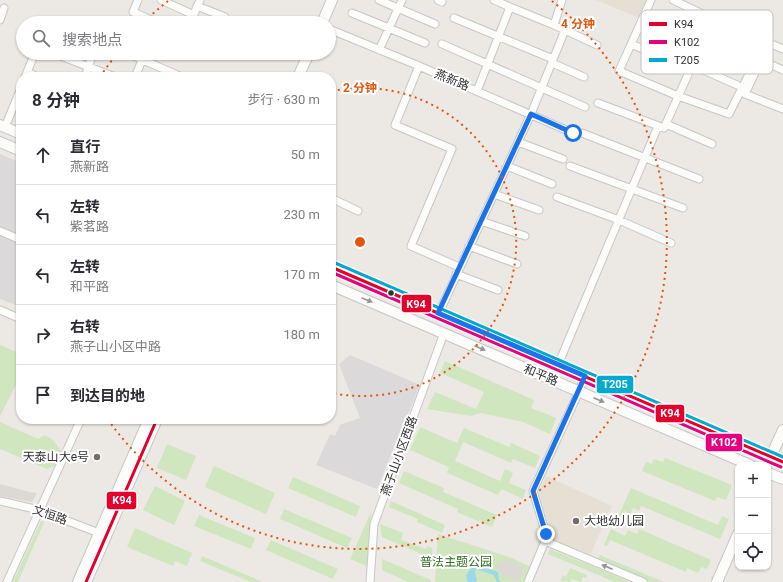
<!DOCTYPE html>
<html lang="zh">
<head>
<meta charset="utf-8">
<style>
	:root { --surface:#fff; --page:#f2f2f3; --text:#2b2b33; --muted:#7c7c81; --line:#e1e1e2 }
	body { margin:0; font-family:Roboto,"Noto Sans SC",sans-serif; background:var(--page); color:var(--text) }
	.controls { position:absolute; right:12px; bottom:12px; display:grid; overflow:hidden; border-radius:8px; box-shadow:0 1px 3px #0004 }
	.controls button { width:36px; height:36px; display:grid; place-items:center; padding:0; border:0; border-bottom:1px solid var(--line); background:var(--surface); color:var(--text); font:20px sans-serif }
	.stop { position:absolute; width:12px; height:12px; margin:-9px; border:3px solid #1a73e8; border-radius:50%; background:#fff }
	.stop.end { background:#1a73e8; border-color:#fff; box-shadow:0 1px 4px #0008 }
	.list { margin:0; padding:0; list-style:none }
	h2 { display:flex; justify-content:space-between; align-items:center; height:52px; margin:0; padding:0 16px; font-size:17px }
	h2 small { font-size:13px; font-weight:400; color:var(--muted) }
	.list li { display:grid; grid-template-columns:26px 1fr auto; gap:12px; align-items:center; box-sizing:border-box; height:60px; padding:0 16px; border-top:1px solid var(--line) }
	.list b { display:block; font-size:15px; white-space:nowrap }
	.list p { margin:0; font-size:13px; white-space:nowrap; color:var(--muted) }
	.list em { font-size:13px; font-style:normal; color:var(--muted) }
	.icon { flex:none; width:22px; height:22px; fill:none; stroke:currentColor; stroke-width:2; stroke-linecap:round; stroke-linejoin:round }
	.map { position:relative; flex:none; width:783px; height:582px; overflow:hidden }
	.search { position:absolute; background:var(--surface); box-shadow:0 1px 3px #0004; left:16px; top:16px; width:320px; height:44px; display:flex; align-items:center; gap:10px; box-sizing:border-box; padding:0 14px; border-radius:22px; color:var(--muted); font-size:15px }
	.panel { position:absolute; background:var(--surface); box-shadow:0 1px 3px #0004; left:16px; top:72px; width:320px; height:352px; border-radius:16px }
	.map>svg:first-child { display:block }
	.industrial { fill:#dcd9db }
	.education { fill:#e6dfd3 }
	.green { fill:#d0e6be }
	.plaza { fill:#dcd8d4 }
	.water { fill:#99d9eb }
	.lines { fill:none; stroke-linecap:round; stroke-linejoin:round }
	.street-casing { stroke:#c8c6c7; stroke-width:9 }
	.secondary-casing { stroke:#c8c6c7; stroke-width:12 }
	.street { stroke:#fcfcfb; stroke-width:7 }
	.secondary { stroke:#fcfcfb; stroke-width:10 }
	.bus-1-casing { stroke:#fff; stroke-width:6 }
	.bus-2-casing { stroke:#fff; stroke-width:6 }
	.bus-3-casing { stroke:#fff; stroke-width:6 }
	.bus-1 { stroke:#e4002b; stroke-width:3 }
	.bus-2 { stroke:#e5007d; stroke-width:3 }
	.bus-3 { stroke:#00a9ce; stroke-width:3 }
	.oneway { fill:#959594 }
	.route { stroke:#1a73e8; stroke-width:5 }
	.ring { fill:none; stroke:#df570e; stroke-width:2; stroke-dasharray:2 4 }
	.bus-dot { fill:#2e2e2e; stroke:#fff; stroke-width:1.5 }
	.poi-dot { fill:#706f6e; stroke:#fff; stroke-width:1.5 }
	.labels { text-anchor:middle; stroke-width:4; stroke-linejoin:round; paint-order:stroke }
	.street-label { font-size:12px; fill:#2e2e2e; stroke:#fff }
	.poi-label { font-size:12px; fill:#2e2e2e; stroke:#fff; text-anchor:end }
	.park-label { font-size:12px; fill:#306c1c; stroke:#fff }
	.key { fill:#fff; stroke:#c0c0c0; stroke-width:1 }
	.key-label { font-size:11px; fill:#2e2e2e }
	.centre { fill:#df570e; stroke:#fff; stroke-width:2 }
	.ring-label { font-size:12px; text-anchor:middle; font-weight:bold; fill:#df570e; stroke:#fff; stroke-width:4; stroke-linejoin:round; paint-order:stroke }
	.line-badge { stroke:#fff; stroke-width:1.5 }
	.badge-label { font-size:11px; text-anchor:middle; font-weight:bold; fill:#fff }
</style>
</head>
<body>
<div class="map">
<svg width="783" height="582" viewBox="0 0 783 582">
	<rect width="100%" height="100%" fill="#ece8e4"/>
	<path class="industrial" d="M 0,154 L 21,163 L 21,307 L 0,299 Z
		M 350,355 L 420,385 L 377,489 L 316,465 L 330,434 L 335,436 L 340,425 L 360,418 L 339,364 Z"/>
	<path class="education" d="M 596,0 L 650,0 L 642,19 Z
		M 546,476 L 612,506 L 590,555 L 552,539 L 553,535 L 538,495 Z"/>
	<path class="green" d="M 0,345 L 21,354 L 21,385 L 17,383 L 0,416 Z
		M 445,361 L 534,400 L 531,408 L 556,418 L 550,434 L 523,422 L 481,413 L 471,416 L 427,409 L 435,392 L 476,409 L 484,392 L 440,373 Z
		M 0,422 L 38,439 L 45,435 L 54,441 L 63,454 L 59,464 L 47,469 L 0,449 Z
		M 420,427 L 457,443 L 464,428 L 509,447 L 511,443 L 540,456 L 535,468 L 513,459 L 511,463 L 463,442 L 455,461 L 500,481 L 505,469 L 513,473 L 509,483 L 526,490 L 523,499 L 501,489 L 498,495 L 447,473 L 449,467 L 410,450 Z
		M 167,444 L 196,456 L 186,480 L 157,468 Z
		M 665,458 L 732,485 L 726,500 L 717,497 L 715,501 L 642,471 L 646,462 L 652,464 L 654,459 L 663,462 Z
		M 214,466 L 275,493 L 266,514 L 205,487 Z
		M 404,471 L 444,488 L 443,492 L 497,515 L 492,527 L 457,512 L 458,509 L 399,483 Z
		M 293,477 L 360,506 L 356,517 L 288,488 Z
		M 155,486 L 185,501 L 174,525 L 143,510 Z
		M 631,488 L 718,525 L 722,516 L 729,519 L 720,539 L 641,506 L 639,511 L 633,508 L 631,514 L 624,511 L 622,516 L 619,515 Z
		M 391,501 L 445,525 L 442,533 L 417,522 L 418,519 L 389,507 Z
		M 284,509 L 352,538 L 347,548 L 280,519 Z
		M 371,512 L 369,567 L 350,559 Z
		M 199,515 L 255,538 L 251,549 L 194,526 Z
		M 41,521 L 44,522 L 18,582 L 13,582 Z
		M 380,524 L 403,533 L 401,540 L 426,549 L 427,546 L 432,548 L 433,559 L 382,537 Z
		M 135,528 L 192,553 L 187,566 L 175,561 L 173,566 L 127,547 Z
		M 611,529 L 625,536 L 628,530 L 637,534 L 639,529 L 711,560 L 707,569 L 701,567 L 698,573 L 687,568 L 686,572 L 610,540 L 607,546 L 604,545 Z
		M 438,534 L 512,558 L 531,567 L 524,582 L 435,582 Z
		M 271,540 L 338,569 L 333,579 L 266,550 Z
		M 550,549 L 631,582 L 615,582 L 548,554 Z
		M 600,555 L 664,582 L 648,582 L 597,561 Z
		M 202,556 L 263,582 L 251,582 L 200,561 Z
		M 382,559 L 431,580 L 431,582 L 408,582 L 382,570 Z
		M 570,568 L 587,575 L 586,578 L 583,577 L 581,582 L 572,579 L 570,582 L 566,581 L 560,582 L 563,575 L 566,577 Z"/>
	<path class="plaza" d="M 0,484 L 29,492 L 37,493 L 32,502 L 0,496 Z
		M 462,553 L 468,553 L 476,558 L 478,561 L 477,563 L 469,566 L 459,562 L 456,555 Z
		M 507,560 L 524,567 L 518,581 L 502,575 L 500,571 L 496,570 L 496,564 Z"/>
	<path class="water" d="M 477,563 L 482,567 L 498,572 L 499,580 L 501,582 L 497,582 L 494,575 L 479,570 L 476,566 L 475,574 L 477,579 L 476,582 L 468,582 L 466,576 L 473,564 Z"/>
	<g class="lines">
		<g class="street-casing">
			<path id="street" d="M 138,0 L 133,12 L 158,23
				M 161,0 L 194,15
				M 379,0 L 435,24
				M 438,0 L 442,2
				M 673,0 L 713,19 L 783,49
				M 197,6 L 225,17
				M 510,7 L 554,25
				M 352,13 L 425,43
				M 454,18 L 553,59
				M 0,20 L 4,8
				M 641,22 L 752,68 L 729,114 L 678,96 L 619,71 L 651,0
				M 48,23 L 50,23
				M 190,23 L 200,0
				M 329,29 L 419,66 L 573,133
				M 565,30 L 597,45
				M 442,44 L 585,107
				M 631,44 L 690,69
				M 379,50 L 402,0
				M 53,53 L 115,77
				M 127,53 L 182,77
				M 758,59 L 783,70
				M 761,60 L 745,94 L 783,109
				M 552,63 L 584,77
				M 692,65 L 737,85
				M 419,66 L 395,125 L 452,149 L 411,246 L 459,267
				M 752,68 L 764,41
				M 27,72 L 38,77
				M 25,77 L 35,53
				M 85,77 L 93,53
				M 135,77 L 145,53
				M 477,91 L 510,7 L 494,0
				M 598,103 L 664,128 L 713,19
				M 5,127 L 21,88
				M 664,128 L 666,124 L 712,144
				M 582,133 L 699,179
				M 518,142 L 563,159
				M 507,166 L 552,184
				M 570,166 L 683,208
				M 494,194 L 539,210
				M 557,197 L 619,220 L 671,243
				M 331,198 L 358,211
				M 481,221 L 525,236
				M 0,231 L 21,240
				M 469,246 L 517,264
				M 456,274 L 498,290
				M 0,310 L 21,319
				M 439,313 L 531,114 L 565,30 L 554,25 L 562,0
				M 558,365 L 658,126
				M 0,501 L 39,510 L 99,533
				M 545,541 L 643,582
				M 7,582 L 81,419
				M 370,582 L 374,524 L 444,333
				M 528,582 L 545,541 L 546,534 L 533,491 L 577,396 L 585,376"/>
		</g>
		<g class="secondary-casing">
			<path id="secondary" d="M 322,23 L 332,0
				M 298,77 L 309,53
				M 0,125 L 21,134
				M 0,142 L 21,151
				M 331,267 L 783,462
				M 331,285 L 750,465
				M 767,465 L 783,430
				M 768,473 L 783,479
				M 78,582 L 149,419
				M 86,582 L 157,419
				M 717,582 L 738,534"/>
		</g>
		<use href="#street" class="street"/>
		<use href="#secondary" class="secondary"/>
		<g class="bus-1-casing">
			<path id="bus-1" d="M 331,267 L 783,462
				M 86,582 L 157,419"/>
		</g>
		<g class="bus-2-casing">
			<path id="bus-2" d="M 331,272 L 781,467"/>
		</g>
		<g class="bus-3-casing">
			<path id="bus-3" d="M 333,262 L 783,457"/>
		</g>
		<use href="#bus-1" class="bus-1"/>
		<use href="#bus-2" class="bus-2"/>
		<use href="#bus-3" class="bus-3"/>
	</g>
	<defs><path id="oneway-solid" d="M-6-.8H1V-3.2L6.5 0L1 3.2V.8H-6Z"/></defs>
	<g class="oneway">
		<use href="#oneway-solid" transform="translate(367 300) rotate(23)"/>
		<use href="#oneway-solid" transform="translate(480 348) rotate(23)"/>
		<use href="#oneway-solid" transform="translate(599 400) rotate(23)"/>
		<use href="#oneway-solid" transform="translate(607 567) rotate(-157)"/>
	</g>
	<g class="lines">
		<path class="route" d="M 546,534 L 533,491 L 585,376 L 438,313 L 531,114 L 573,133"/>
	</g>
	<g class="ring">
		<path d="M332 91A154 154 0 1 1 332 393"/>
		<path d="M100 77A308 308 0 0 1 116 55M144 22A308 308 0 0 1 168 1M552 1A308 308 0 1 1 109 421"/>
	</g>
	<circle class="bus-dot" cx="391" cy="293" r="3.5"/>
	<g class="poi-dot">
		<circle cx="97" cy="457" r="4"/>
		<circle cx="576" cy="521" r="4"/>
	</g>
	<g class="labels">
		<g class="street-label">
			<text transform="translate(452 80) rotate(23)" y="4">燕新路</text>
			<text transform="translate(541 375) rotate(23)" y="4">和平路</text>
			<text transform="translate(399 456) rotate(-70)" y="4">燕子山小区西路</text>
			<text transform="translate(50 515) rotate(19)" y="4">文恒路</text>
		</g>
		<g class="poi-label">
			<text x="89" y="461">天泰山大e号</text>
			<text x="584" y="525" text-anchor="start">大地幼儿园</text>
		</g>
		<g class="park-label">
			<text x="456" y="566">普法主题公园</text>
		</g>
	</g>
	<rect x="641" y="10" width="132" height="64" rx="6" class="key"/>
	<rect x="649" y="22" width="18" height="4" fill="#e4002b"/>
	<rect x="649" y="40" width="18" height="4" fill="#e5007d"/>
	<rect x="649" y="58" width="18" height="4" fill="#00a9ce"/>
	<g class="key-label">
		<text x="674" y="28">K94</text>
		<text x="674" y="46">K102</text>
		<text x="674" y="64">T205</text>
	</g>
	<circle cx="360" cy="242" r="6" class="centre"/>
	<g class="ring-label">
		<text x="578" y="28">4 分钟</text>
		<text x="360" y="92">2 分钟</text>
	</g>
	<g class="line-badge">
		<rect x="401" y="294" width="31" height="19" rx="4" fill="#e4002b"/>
		<rect x="596" y="375" width="38" height="19" rx="4" fill="#00a9ce"/>
		<rect x="655" y="404" width="30" height="19" rx="4" fill="#e4002b"/>
		<rect x="705" y="433" width="38" height="19" rx="4" fill="#e5007d"/>
		<rect x="106" y="491" width="31" height="19" rx="4" fill="#e4002b"/>
	</g>
	<g class="badge-label">
		<text x="416" y="308">K94</text>
		<text x="615" y="388">T205</text>
		<text x="670" y="417">K94</text>
		<text x="724" y="446">K102</text>
		<text x="122" y="504">K94</text>
	</g>
</svg>
<div class="controls">
<button>+</button>
<button>−</button>
<button><svg class="icon" aria-label="locate" viewBox="0 0 24 24"><circle cx="12" cy="12" r="6"/><path d="M12 2v4M12 18v4M2 12h4M18 12h4"/></svg></button>
</div>
<div class="stop" style="left:573px;top:133px"></div>
<div class="stop end" style="left:546px;top:534px"></div>
<div class="search"><svg class="icon" aria-label="search" viewBox="0 0 24 24"><circle cx="10" cy="10" r="6"/><path d="M15 15l6 6"/></svg>搜索地点</div>
<section class="panel">
<h2>8 分钟<small>步行 · 630 m</small></h2>
<ul class="list">
<li><svg class="icon" aria-label="ahead" viewBox="0 0 24 24"><path d="M12 20V5M6 11l6-6 6 6"/></svg><div><b>直行</b><p>燕新路</p></div><em>50 m</em></li>
<li><svg class="icon" aria-label="left" viewBox="0 0 24 24"><path d="M17 20v-9H6M10 6l-5 5 5 5"/></svg><div><b>左转</b><p>紫茗路</p></div><em>230 m</em></li>
<li><svg class="icon" aria-label="left" viewBox="0 0 24 24"><path d="M17 20v-9H6M10 6l-5 5 5 5"/></svg><div><b>左转</b><p>和平路</p></div><em>170 m</em></li>
<li><svg class="icon" aria-label="right" viewBox="0 0 24 24"><path d="M7 20v-9h11M14 6l5 5-5 5"/></svg><div><b>右转</b><p>燕子山小区中路</p></div><em>180 m</em></li>
<li><svg class="icon" aria-label="arrive" viewBox="0 0 24 24"><path d="M6 21V4h12l-3 4 3 4H6"/></svg><div><b>到达目的地</b></div></li>
</ul>
</section>
</div>
</body>
</html>
